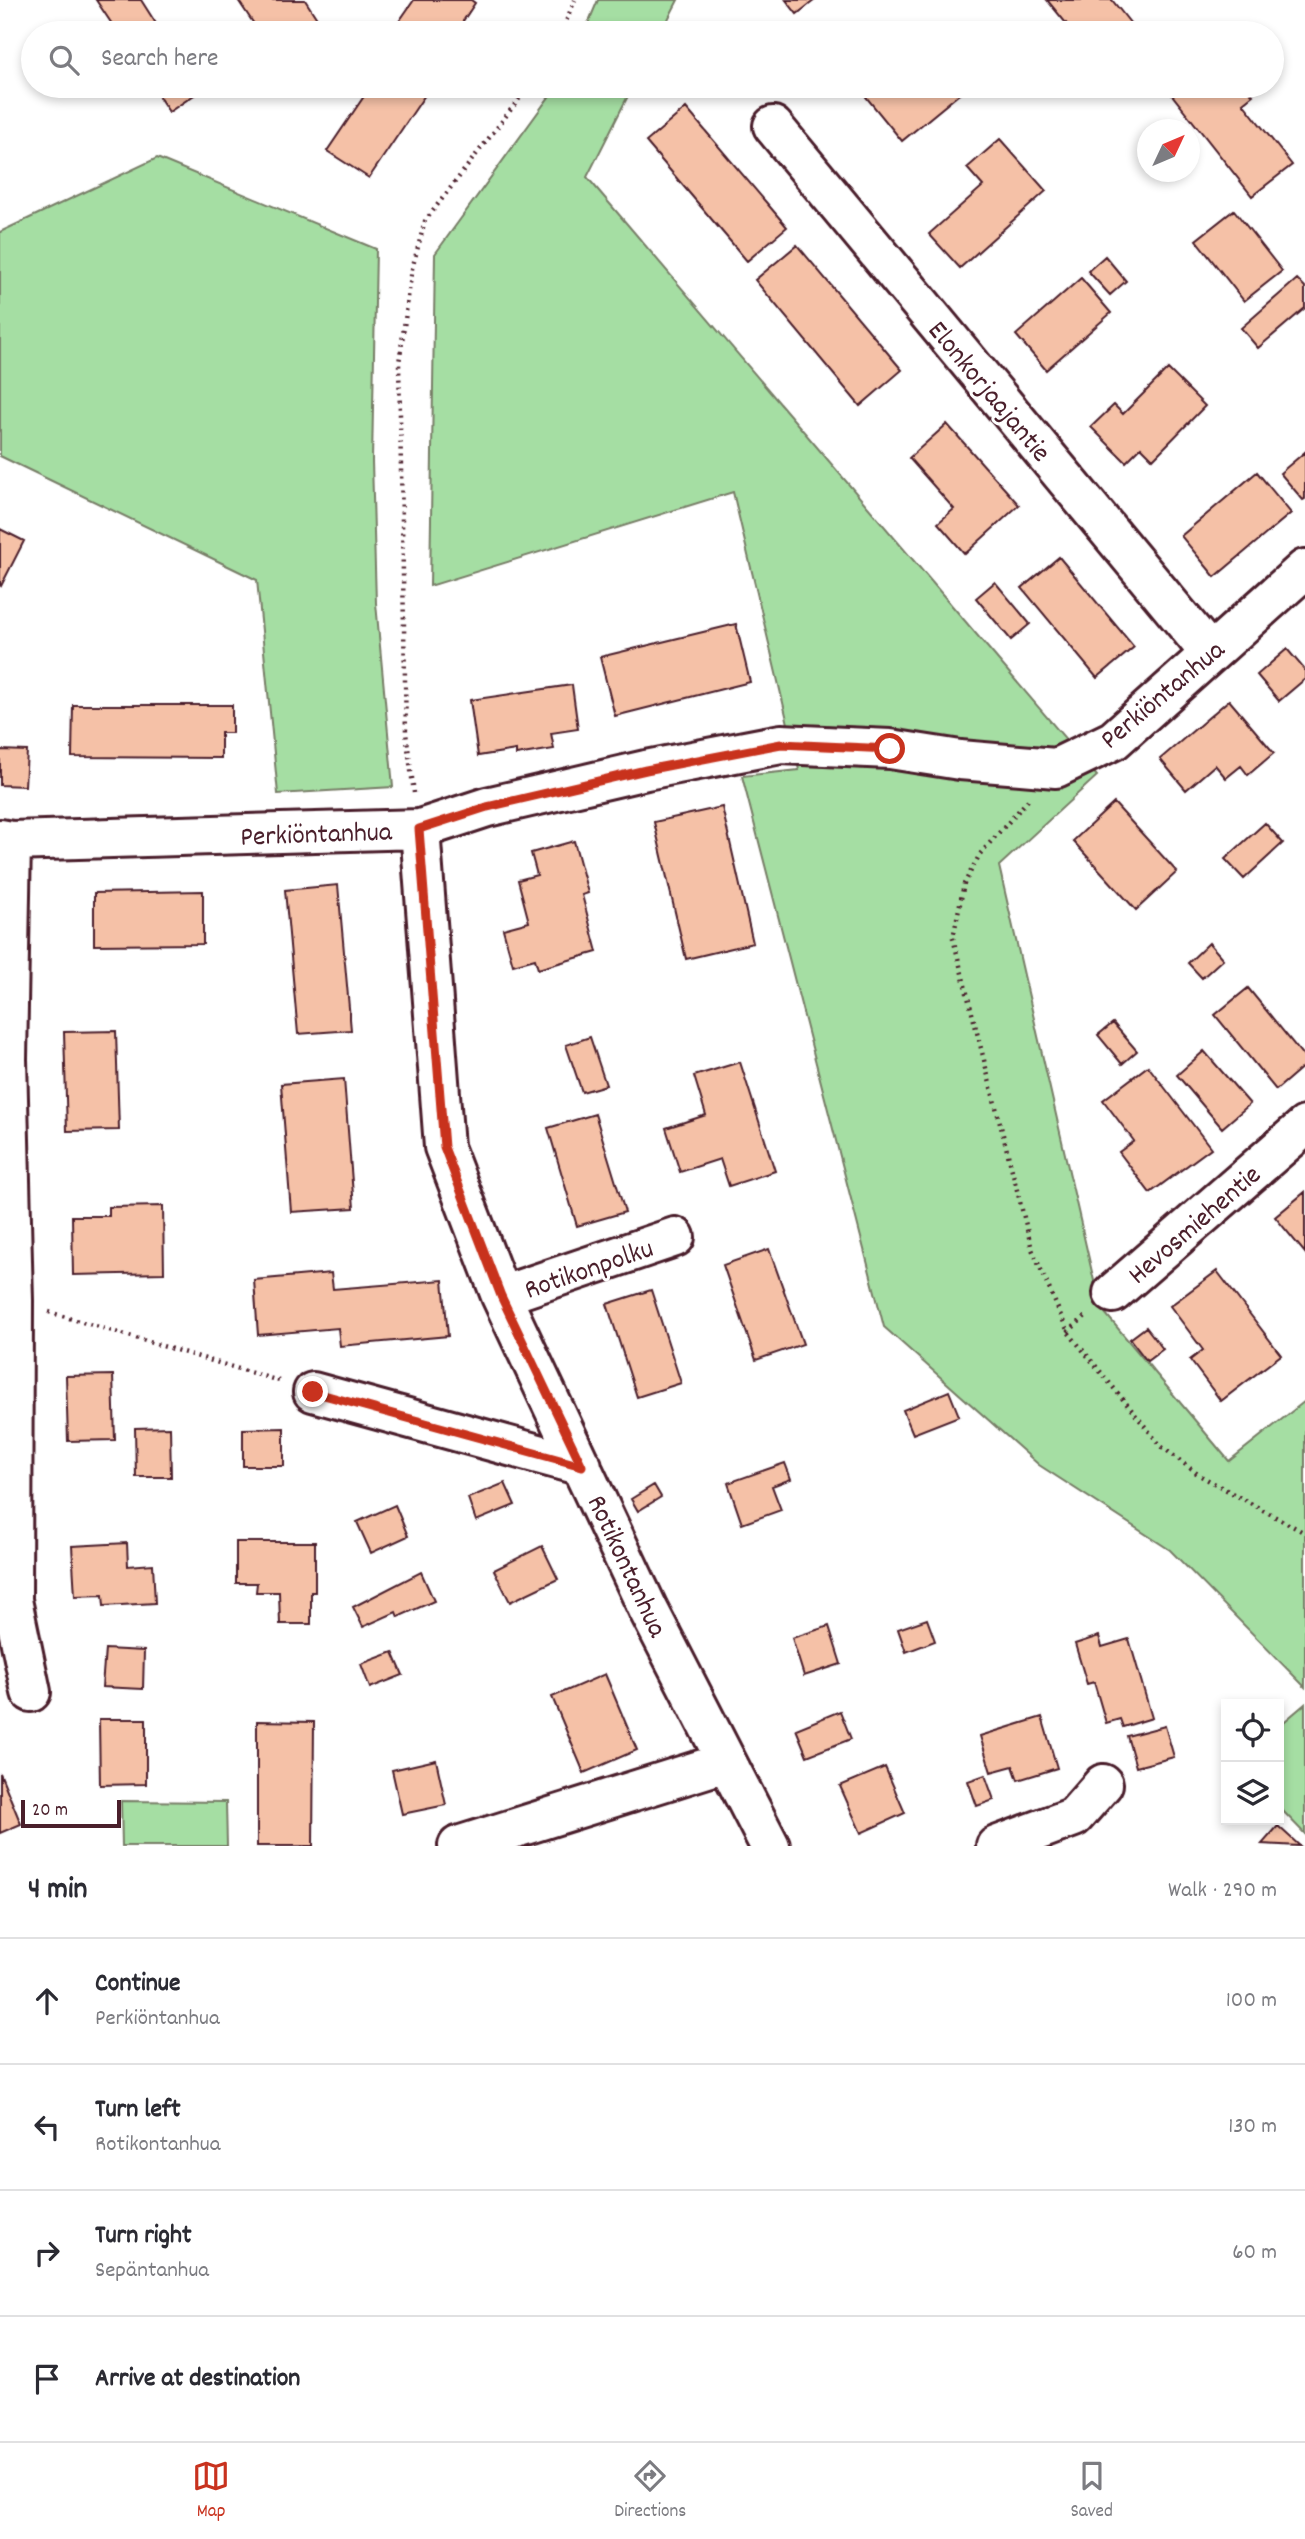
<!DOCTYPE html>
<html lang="en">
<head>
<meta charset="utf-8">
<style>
	:root { --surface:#fff; --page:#f7f7f7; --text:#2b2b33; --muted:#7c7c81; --line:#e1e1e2; --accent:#c8321e }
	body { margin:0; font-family:Dekko,sans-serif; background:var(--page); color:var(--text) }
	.controls { position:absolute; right:21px; bottom:21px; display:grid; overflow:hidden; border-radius:0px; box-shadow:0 4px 10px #0003 }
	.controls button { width:63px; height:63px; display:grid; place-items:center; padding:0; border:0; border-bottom:2px solid var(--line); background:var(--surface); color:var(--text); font:35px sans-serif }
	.compass { position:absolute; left:1137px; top:119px; width:63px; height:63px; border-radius:50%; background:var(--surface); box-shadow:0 4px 10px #0003; rotate:46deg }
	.scale { position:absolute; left:21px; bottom:18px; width:100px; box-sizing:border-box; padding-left:7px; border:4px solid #4a1f2b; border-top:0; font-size:19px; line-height:24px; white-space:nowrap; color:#4a1f2b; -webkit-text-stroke:5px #fff; paint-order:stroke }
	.stop { position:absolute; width:21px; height:21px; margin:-16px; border:5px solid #c8321e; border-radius:50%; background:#fff }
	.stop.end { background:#c8321e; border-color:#fff; box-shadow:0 2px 7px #0008 }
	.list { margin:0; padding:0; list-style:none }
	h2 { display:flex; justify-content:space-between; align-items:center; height:91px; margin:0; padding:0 28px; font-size:30px }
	h2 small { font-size:23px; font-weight:400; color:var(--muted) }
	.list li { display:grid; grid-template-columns:46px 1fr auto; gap:21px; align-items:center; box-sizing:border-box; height:126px; padding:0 28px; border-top:2px solid var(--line) }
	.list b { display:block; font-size:26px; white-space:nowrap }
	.list p { margin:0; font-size:23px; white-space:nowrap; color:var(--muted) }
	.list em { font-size:23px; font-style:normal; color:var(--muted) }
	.icon { flex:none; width:38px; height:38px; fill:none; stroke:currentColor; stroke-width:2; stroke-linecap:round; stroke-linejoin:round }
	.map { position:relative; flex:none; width:1305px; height:1846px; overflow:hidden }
	.search { position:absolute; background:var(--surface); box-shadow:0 4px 10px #0003; left:21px; right:21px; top:21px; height:77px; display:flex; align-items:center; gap:18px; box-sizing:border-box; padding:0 24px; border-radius:38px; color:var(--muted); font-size:26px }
	.sheet { height:595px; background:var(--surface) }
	nav { display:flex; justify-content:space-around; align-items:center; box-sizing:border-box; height:98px; border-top:2px solid var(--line); background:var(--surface); font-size:19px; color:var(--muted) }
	nav a { display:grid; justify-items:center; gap:4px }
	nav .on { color:var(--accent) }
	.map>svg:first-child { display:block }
	.green { fill:#a5dea3; stroke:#787e67; stroke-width:2 }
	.building { fill:#f5c1a7; stroke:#4a1f2b; stroke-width:2 }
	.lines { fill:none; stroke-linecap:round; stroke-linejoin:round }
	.minor-casing { stroke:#4a1f2b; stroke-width:44 }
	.path { stroke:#4a1f2b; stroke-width:4.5; stroke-dasharray:2 5; stroke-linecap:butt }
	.minor { stroke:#fff; stroke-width:38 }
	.route { stroke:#c8321e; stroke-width:9 }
	.labels { text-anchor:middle; stroke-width:6; stroke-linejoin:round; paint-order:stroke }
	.street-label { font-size:28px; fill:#4a1f2b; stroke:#fff }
</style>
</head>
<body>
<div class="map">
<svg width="1305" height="1846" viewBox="0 0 1305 1846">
	<rect width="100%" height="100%" fill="#fff"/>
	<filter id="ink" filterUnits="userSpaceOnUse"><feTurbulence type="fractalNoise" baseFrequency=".0143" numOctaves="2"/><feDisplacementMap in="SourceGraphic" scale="14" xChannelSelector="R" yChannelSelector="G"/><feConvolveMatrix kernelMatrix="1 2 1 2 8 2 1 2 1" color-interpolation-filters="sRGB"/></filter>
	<g filter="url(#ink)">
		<path class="green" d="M 598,0 L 678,0 L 661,33 L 584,33 Z
			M 557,86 L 633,86 L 587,177 L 1097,776 L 999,866 L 1100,1307 L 1229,1461 L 1305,1401 L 1305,1687 L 1170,1550 L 1039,1465 L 884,1327 L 742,776 L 799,770 L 733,492 L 430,586 L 435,254 Z
			M 157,158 L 376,249 L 372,461 L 376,603 L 393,787 L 278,794 L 257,580 L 0,456 L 0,232 Z
			M 1305,1704 L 1305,1834 L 1279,1807 L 1279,1726 Z
			M 121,1801 L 226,1802 L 227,1846 L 122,1846 Z"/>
		<path class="building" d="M 96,0 L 141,0 L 162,33 L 118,33 Z
			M 238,0 L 305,0 L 325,31 L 260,33 Z
			M 414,0 L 471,0 L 475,3 L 455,33 L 391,33 Z
			M 786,0 L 815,0 L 797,14 Z
			M 1047,0 L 1112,0 L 1131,24 L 1120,33 L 1074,33 Z
			M 152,86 L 196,86 L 200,91 L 169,112 Z
			M 371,86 L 431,86 L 369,178 L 327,151 Z
			M 880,86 L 969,86 L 902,141 L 866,97 Z
			M 1165,86 L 1245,86 L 1253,95 L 1243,103 L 1292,165 L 1252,196 Z
			M 686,108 L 787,227 L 747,261 L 646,142 Z
			M 1000,139 L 1046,191 L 960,268 L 929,234 L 983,186 L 967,168 Z
			M 1234,210 L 1282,271 L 1244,301 L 1196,240 Z
			M 797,245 L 902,370 L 860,406 L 755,280 Z
			M 1105,256 L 1126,281 L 1110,295 L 1088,271 Z
			M 1081,278 L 1111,313 L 1046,370 L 1016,335 Z
			M 1297,279 L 1305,287 L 1305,308 L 1258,348 L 1241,328 Z
			M 1168,369 L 1205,406 L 1153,459 L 1141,447 L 1126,462 L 1091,427 L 1114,405 L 1123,414 Z
			M 947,424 L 1019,505 L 965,554 L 938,523 L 954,509 L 909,458 Z
			M 1305,452 L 1305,499 L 1303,500 L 1280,473 Z
			M 1257,472 L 1291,513 L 1215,577 L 1181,536 Z
			M 0,529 L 24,541 L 1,586 L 0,585 Z
			M 1059,557 L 1134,647 L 1097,678 L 1022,588 Z
			M 995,582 L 1030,624 L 1011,640 L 976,598 Z
			M 736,624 L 750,682 L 615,716 L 600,657 Z
			M 1287,649 L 1305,670 L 1305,679 L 1279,701 L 1257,675 Z
			M 572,685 L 578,729 L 551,733 L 554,749 L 516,755 L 516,750 L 478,756 L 470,700 Z
			M 1229,700 L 1274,753 L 1248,775 L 1241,766 L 1226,778 L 1215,765 L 1186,790 L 1160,759 Z
			M 73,705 L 232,705 L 232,733 L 221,733 L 221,758 L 72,757 Z
			M 0,750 L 27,751 L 25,786 L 0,785 Z
			M 1114,803 L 1177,872 L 1136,910 L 1073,841 Z
			M 722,807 L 753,943 L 686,959 L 654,822 Z
			M 1265,823 L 1283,843 L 1244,879 L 1225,859 Z
			M 574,841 L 588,893 L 582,895 L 597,952 L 538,969 L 535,959 L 513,965 L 503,929 L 529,922 L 518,880 L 537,875 L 531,853 Z
			M 338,885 L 351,1030 L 298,1034 L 285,890 Z
			M 203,891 L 203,944 L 94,945 L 94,893 Z
			M 1209,943 L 1223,959 L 1202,978 L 1188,963 Z
			M 1248,988 L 1305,1058 L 1305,1065 L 1276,1090 L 1215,1015 Z
			M 1113,1023 L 1137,1051 L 1122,1064 L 1098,1035 Z
			M 116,1031 L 119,1130 L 67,1131 L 64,1032 Z
			M 590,1037 L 606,1085 L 582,1092 L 566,1045 Z
			M 1204,1051 L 1250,1104 L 1222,1128 L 1177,1075 Z
			M 740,1062 L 775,1171 L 729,1186 L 720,1159 L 680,1172 L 666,1128 L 706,1115 L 694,1076 Z
			M 1148,1066 L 1211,1148 L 1150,1193 L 1119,1152 L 1134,1141 L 1103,1100 Z
			M 344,1079 L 354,1208 L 291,1212 L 281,1084 Z
			M 595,1114 L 625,1212 L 577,1226 L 548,1128 Z
			M 1305,1192 L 1305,1253 L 1275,1217 Z
			M 163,1206 L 164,1273 L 73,1275 L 72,1216 L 109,1216 L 109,1207 Z
			M 769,1249 L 803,1344 L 756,1360 L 723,1265 Z
			M 1217,1271 L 1281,1355 L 1221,1401 L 1190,1360 L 1203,1350 L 1170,1306 Z
			M 331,1273 L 333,1289 L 443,1280 L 448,1336 L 340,1346 L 338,1328 L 258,1335 L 254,1280 Z
			M 651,1290 L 681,1383 L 637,1397 L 607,1304 Z
			M 1146,1327 L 1163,1349 L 1147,1361 L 1130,1339 Z
			M 113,1375 L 115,1440 L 68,1441 L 66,1376 Z
			M 949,1391 L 959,1416 L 913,1434 L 903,1410 Z
			M 170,1427 L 171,1477 L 136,1477 L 135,1428 Z
			M 284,1428 L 284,1466 L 243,1466 L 243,1429 Z
			M 785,1463 L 791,1479 L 772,1486 L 781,1510 L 742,1524 L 728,1483 Z
			M 505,1483 L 515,1505 L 476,1521 L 468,1498 Z
			M 654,1485 L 661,1497 L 638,1511 L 631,1499 Z
			M 395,1505 L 408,1536 L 371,1553 L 357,1522 Z
			M 236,1542 L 315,1542 L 315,1592 L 311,1592 L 311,1624 L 280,1624 L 279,1592 L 256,1592 L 257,1583 L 236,1583 Z
			M 127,1543 L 128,1566 L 153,1564 L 155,1603 L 104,1606 L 103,1595 L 75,1596 L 72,1546 Z
			M 542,1546 L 558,1579 L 510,1602 L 494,1570 Z
			M 421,1572 L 434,1601 L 398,1617 L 396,1612 L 363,1627 L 353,1607 Z
			M 927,1619 L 935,1641 L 906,1652 L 898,1629 Z
			M 829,1626 L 841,1664 L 804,1676 L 792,1638 Z
			M 1099,1636 L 1102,1647 L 1129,1639 L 1152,1718 L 1123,1727 L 1120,1719 L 1106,1723 L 1094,1682 L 1087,1684 L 1075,1644 Z
			M 105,1649 L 144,1651 L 143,1689 L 102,1687 Z
			M 393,1652 L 403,1675 L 370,1688 L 361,1664 Z
			M 605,1674 L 637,1750 L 584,1773 L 552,1697 Z
			M 840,1711 L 851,1739 L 807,1756 L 796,1729 Z
			M 1042,1717 L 1057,1768 L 1018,1780 L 1013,1766 L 991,1772 L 980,1736 Z
			M 99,1719 L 146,1719 L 146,1784 L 100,1785 Z
			M 257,1721 L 314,1722 L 313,1846 L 257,1846 Z
			M 1165,1726 L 1174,1757 L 1136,1767 L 1127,1736 Z
			M 436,1760 L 446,1805 L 402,1814 L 392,1770 Z
			M 885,1767 L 905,1813 L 861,1833 L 840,1786 Z
			M 0,1773 L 21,1824 L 0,1833 Z
			M 985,1775 L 994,1800 L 977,1806 L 968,1781 Z
			M 1278,1826 L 1300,1846 L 1262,1844 Z"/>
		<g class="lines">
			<g class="minor-casing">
				<path id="minor" d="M 773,126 L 1210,653
					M 420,829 L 444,1147 L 501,1296 L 648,1609 L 770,1846
					M 0,839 L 11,841 L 420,829 L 487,807 L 646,770 L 781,744 L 890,749 L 960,760 L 1056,768 L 1114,740 L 1305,569
					M 11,841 L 7,1059 L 13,1301 L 12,1600 L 31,1692
					M 1113,1293 L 1305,1126
					M 501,1296 L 675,1237
					M 313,1392 L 582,1466
					M 458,1846 L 726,1762
					M 996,1846 L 1074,1817 L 1103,1784"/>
			</g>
			<path class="path" d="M 561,33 L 575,0
				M 414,793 L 406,733 L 399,363 L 412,269 L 425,221 L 529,86
				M 1028,800 L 980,854 L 964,884 L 953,938 L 1032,1249 L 1068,1332 L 1161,1446 L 1199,1475 L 1305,1533
				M 49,1312 L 279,1381
				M 1068,1332 L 1088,1314"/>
			<use href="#minor" class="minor"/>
		</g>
	</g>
	<g class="lines" filter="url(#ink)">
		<path class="route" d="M 313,1392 L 582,1466 L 501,1296 L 444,1147 L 419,829 L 487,807 L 646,770 L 781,744 L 890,749"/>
	</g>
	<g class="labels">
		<g class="street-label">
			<text transform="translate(991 390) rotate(50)" y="10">Elonkorjaajantie</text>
			<text transform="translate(1161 693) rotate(-40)" y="10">Perkiöntanhua</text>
			<text transform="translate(316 832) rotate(-2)" y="10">Perkiöntanhua</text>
			<text transform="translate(1193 1223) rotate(-41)" y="10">Hevosmiehentie</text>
			<text transform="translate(588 1267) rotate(-19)" y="10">Rotikonpolku</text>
			<text transform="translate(629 1565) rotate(65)" y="10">Rotikontanhua</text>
		</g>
	</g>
</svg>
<div class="controls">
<button><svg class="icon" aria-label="locate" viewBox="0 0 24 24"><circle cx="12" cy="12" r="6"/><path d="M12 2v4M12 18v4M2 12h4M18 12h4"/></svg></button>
<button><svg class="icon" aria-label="layers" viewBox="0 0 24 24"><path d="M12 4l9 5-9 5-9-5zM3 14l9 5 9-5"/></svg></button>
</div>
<svg class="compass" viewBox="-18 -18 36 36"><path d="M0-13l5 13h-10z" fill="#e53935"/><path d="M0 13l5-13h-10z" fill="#7c7c81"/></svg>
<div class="scale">20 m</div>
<div class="stop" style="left:890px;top:749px"></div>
<div class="stop end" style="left:313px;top:1392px"></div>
<div class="search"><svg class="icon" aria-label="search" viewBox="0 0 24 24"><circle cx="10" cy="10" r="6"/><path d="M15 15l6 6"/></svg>Search here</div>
</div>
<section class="sheet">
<h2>4 min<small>Walk · 290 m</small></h2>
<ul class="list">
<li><svg class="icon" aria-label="ahead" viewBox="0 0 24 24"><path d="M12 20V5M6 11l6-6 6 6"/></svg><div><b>Continue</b><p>Perkiöntanhua</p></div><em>100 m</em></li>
<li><svg class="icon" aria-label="left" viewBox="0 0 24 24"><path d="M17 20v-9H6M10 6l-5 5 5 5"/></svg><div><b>Turn left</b><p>Rotikontanhua</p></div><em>130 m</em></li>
<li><svg class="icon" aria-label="right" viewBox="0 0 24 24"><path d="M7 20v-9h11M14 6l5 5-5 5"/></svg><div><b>Turn right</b><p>Sepäntanhua</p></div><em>60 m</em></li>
<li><svg class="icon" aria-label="arrive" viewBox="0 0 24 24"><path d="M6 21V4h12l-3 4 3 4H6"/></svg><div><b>Arrive at destination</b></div></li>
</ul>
</section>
<nav>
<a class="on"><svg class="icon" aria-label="map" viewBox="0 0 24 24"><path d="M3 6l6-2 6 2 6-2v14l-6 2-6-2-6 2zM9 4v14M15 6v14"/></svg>Map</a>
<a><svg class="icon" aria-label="directions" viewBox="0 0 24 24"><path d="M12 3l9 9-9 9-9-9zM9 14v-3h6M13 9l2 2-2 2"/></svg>Directions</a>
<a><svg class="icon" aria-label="saved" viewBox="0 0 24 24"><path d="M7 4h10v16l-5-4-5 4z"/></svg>Saved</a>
</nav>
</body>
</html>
